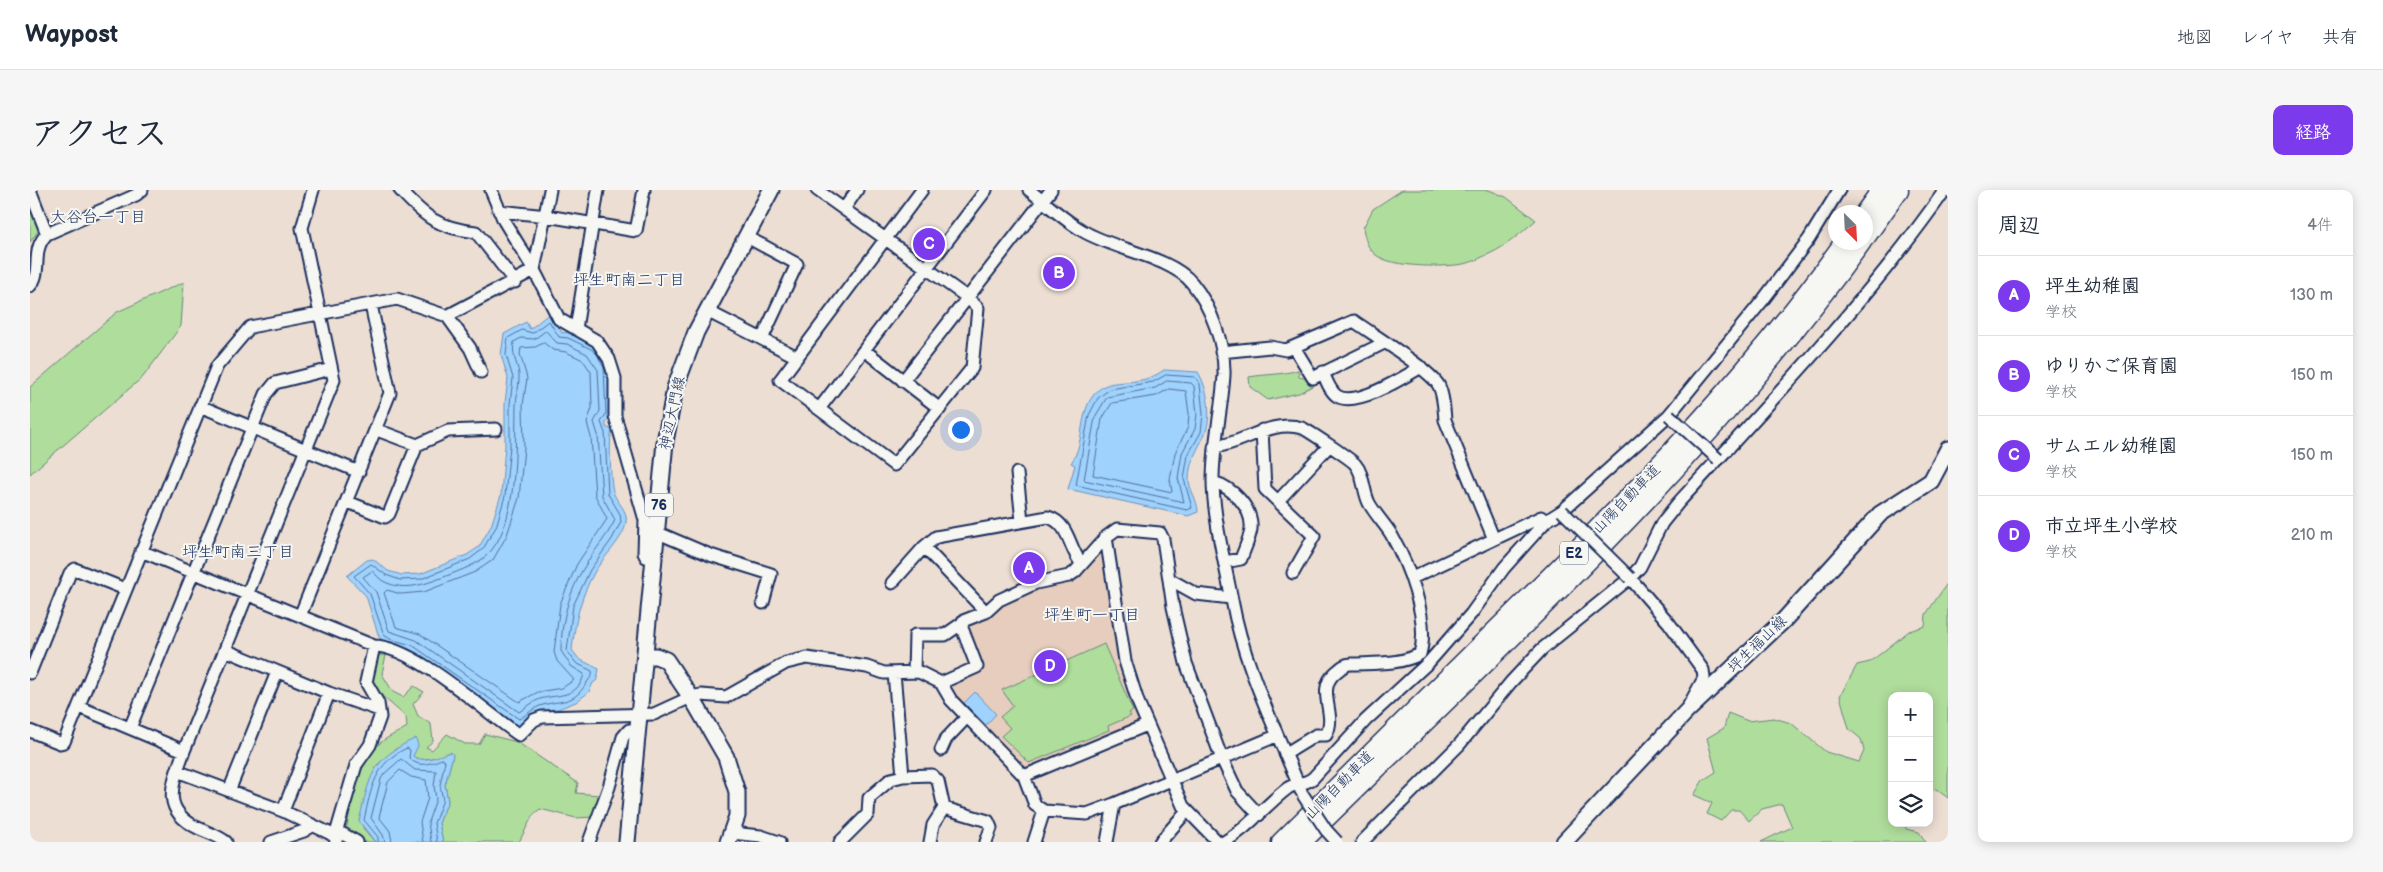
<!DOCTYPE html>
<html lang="ja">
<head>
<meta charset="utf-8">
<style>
	:root { --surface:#fff; --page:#f6f6f7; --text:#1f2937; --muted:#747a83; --line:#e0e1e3; --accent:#7c3aed }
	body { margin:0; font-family:"Balsamiq Sans","Klee One",sans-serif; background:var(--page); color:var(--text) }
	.controls { position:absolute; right:15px; bottom:15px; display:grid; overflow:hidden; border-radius:10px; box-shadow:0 2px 12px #0003 }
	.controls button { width:45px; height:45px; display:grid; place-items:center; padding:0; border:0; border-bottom:1px solid var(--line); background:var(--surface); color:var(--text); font:25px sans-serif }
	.compass { position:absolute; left:1798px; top:15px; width:45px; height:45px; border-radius:50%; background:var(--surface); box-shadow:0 2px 12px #0003; rotate:156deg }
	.you { position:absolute; left:930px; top:239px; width:18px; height:18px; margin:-12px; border:4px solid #fff; border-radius:50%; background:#1a73e8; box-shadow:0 0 0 8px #1a73e833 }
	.badge { display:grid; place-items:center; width:32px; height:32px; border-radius:50%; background:var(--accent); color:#fff; font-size:16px; font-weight:700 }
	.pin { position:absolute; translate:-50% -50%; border:2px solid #fff; box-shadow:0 1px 5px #0006 }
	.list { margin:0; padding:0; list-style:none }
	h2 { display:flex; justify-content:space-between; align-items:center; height:65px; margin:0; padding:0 20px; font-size:21px }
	h2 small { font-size:16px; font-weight:400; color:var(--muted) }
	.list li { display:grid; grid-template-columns:32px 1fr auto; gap:15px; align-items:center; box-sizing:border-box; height:80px; padding:0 20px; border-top:1px solid var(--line) }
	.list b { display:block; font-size:19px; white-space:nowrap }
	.list p { margin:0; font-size:16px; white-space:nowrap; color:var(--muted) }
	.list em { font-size:16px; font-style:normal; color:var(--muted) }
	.icon { flex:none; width:28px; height:28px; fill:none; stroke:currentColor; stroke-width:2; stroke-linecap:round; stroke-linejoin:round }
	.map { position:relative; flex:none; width:1918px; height:652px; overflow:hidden; border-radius:10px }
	header { display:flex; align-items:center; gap:30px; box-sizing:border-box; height:70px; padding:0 25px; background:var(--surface); border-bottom:1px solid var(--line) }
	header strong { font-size:24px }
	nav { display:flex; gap:28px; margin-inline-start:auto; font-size:18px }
	.intro { display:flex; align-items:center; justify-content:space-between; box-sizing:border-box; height:120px; padding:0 30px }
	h1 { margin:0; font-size:35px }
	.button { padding:12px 22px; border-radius:10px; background:var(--accent); color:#fff; font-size:18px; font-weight:700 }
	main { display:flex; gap:30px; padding:0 30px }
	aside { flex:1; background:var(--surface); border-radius:10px; box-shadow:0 2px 12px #0003 }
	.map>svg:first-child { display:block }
	.built { fill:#e7cdbd }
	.green { fill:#afdd9b; stroke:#65867c }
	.water { fill:#9fd2fc; stroke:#6a91bd }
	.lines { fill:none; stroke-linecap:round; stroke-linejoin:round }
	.shore { stroke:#50709d; stroke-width:1 }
	.minor-casing { stroke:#1b2f5e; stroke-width:15 }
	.major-casing { stroke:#1b2f5e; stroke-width:19 }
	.highway-casing { stroke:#1b2f5e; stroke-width:21 }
	.minor { stroke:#f6f6f2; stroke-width:11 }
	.major { stroke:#f6f6f2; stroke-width:15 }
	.highway { stroke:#f6f6f2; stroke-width:18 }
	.minor-bridge-casing { stroke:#1b2f5e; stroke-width:15; stroke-linecap:butt }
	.minor-bridge { stroke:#f6f6f2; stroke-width:11 }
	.labels { text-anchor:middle; stroke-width:4; stroke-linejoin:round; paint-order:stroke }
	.shield { fill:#f6f6f2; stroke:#5d6b8a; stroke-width:1 }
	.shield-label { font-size:14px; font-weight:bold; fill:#1b2f5e }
	.street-label { font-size:15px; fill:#1b2f5e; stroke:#f6f6f2 }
	.neighbourhood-label { font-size:16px; fill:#1b2f5e; stroke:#f6f6f2 }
</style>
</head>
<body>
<header>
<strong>Waypost</strong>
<nav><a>地図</a><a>レイヤ</a><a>共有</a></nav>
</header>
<div class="intro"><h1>アクセス</h1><a class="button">経路</a></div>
<main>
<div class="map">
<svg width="1918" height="652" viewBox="0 0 1918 652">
	<rect width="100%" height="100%" fill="#edded3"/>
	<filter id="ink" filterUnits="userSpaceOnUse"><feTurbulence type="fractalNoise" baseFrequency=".02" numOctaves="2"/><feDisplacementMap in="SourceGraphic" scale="10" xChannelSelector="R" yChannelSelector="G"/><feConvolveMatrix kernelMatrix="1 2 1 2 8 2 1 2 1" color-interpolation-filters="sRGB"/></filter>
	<g filter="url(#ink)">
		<path class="built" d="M 1065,365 L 1072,366 L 1090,473 L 1111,531 L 1110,534 L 995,583 L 923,509 L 918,493 L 951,479 L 935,434 Z"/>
		<path class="green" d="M 1372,0 L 1459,0 L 1476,7 L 1506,30 C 1491,43 1477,56 1459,64 C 1452,67 1445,71 1438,73 C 1418,78 1362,78 1346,65 C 1337,58 1335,49 1333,38 L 1343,19 Z
			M 0,12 L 9,40 L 0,52 Z
			M 154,92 L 151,136 L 113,187 L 0,284 L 0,197 L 87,122 Z
			M 1268,180 L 1269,187 L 1290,192 L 1269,203 L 1238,210 L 1220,197 L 1219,187 C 1236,184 1252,185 1268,180 Z
			M 1918,392 L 1918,608 L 1906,599 L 1899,601 L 1899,506 L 1862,506 L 1862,633 L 1876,633 L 1876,639 L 1889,642 L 1896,652 L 1731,652 L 1762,637 L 1752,614 L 1732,619 L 1719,631 L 1709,620 L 1701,620 L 1691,631 L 1677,624 L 1682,613 L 1664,605 L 1673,590 L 1686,582 L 1677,548 L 1694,538 L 1698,523 L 1718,531 L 1744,528 L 1761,533 L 1796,562 L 1829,572 L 1834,561 L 1831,549 L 1819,539 L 1810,506 L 1827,475 L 1840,472 L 1879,441 L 1895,436 L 1896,424 Z
			M 1074,454 L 1103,521 L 1099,523 L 1101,526 L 1078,536 L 1079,540 L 999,573 L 971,546 L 980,538 L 970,527 L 983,516 L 972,500 Z
			M 345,465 L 356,465 L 352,484 L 363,502 L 373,507 L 384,496 L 394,502 L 383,514 L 388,526 L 401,534 L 403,551 L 396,557 L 402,560 L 417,544 L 435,554 L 449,554 L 455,544 L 487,552 L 548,593 L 546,603 L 569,605 L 565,627 L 546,628 L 510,619 L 503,625 L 489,652 L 413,652 L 409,633 L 418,611 L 415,595 L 423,565 L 388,570 L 367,558 L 345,577 L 333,638 L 345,652 L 333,652 L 316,641 C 322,612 326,579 347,556 C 354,548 368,543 377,537 L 376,527 L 343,498 L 339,489 Z"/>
		<path class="water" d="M 521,122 L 532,143 C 540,141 546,146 553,150 C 585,165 581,198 581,228 L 576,232 L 576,237 L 582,240 C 579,248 580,296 584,304 C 588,314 598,320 596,332 C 595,348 572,368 564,383 C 550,408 545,432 542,460 L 549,469 L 569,479 L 567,490 L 563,493 L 559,502 L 546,512 L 528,519 L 514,520 L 489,536 L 380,460 L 357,454 L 349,447 L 336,406 L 317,386 L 337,370 L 343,369 L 358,381 L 372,385 L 390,384 L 437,365 L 449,357 L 461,336 L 471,305 L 475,256 L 475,213 L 478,188 L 471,165 L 474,144 L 496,132 L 500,139 Z
			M 1134,180 L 1168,182 C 1178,198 1183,228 1174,246 C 1168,259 1159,272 1159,289 C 1159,300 1168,310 1168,322 L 1158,326 L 1038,299 L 1045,275 L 1041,273 C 1057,251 1046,216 1071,198 C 1080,191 1094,193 1105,191 C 1116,190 1125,186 1134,180 Z
			M 945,502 L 966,524 L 956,535 L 934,513 Z
			M 386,548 L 388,556 L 383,566 C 394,574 409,565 421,562 L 423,565 L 415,595 L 418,611 L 409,633 L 413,652 L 345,652 L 329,631 C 340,586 340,570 386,548 Z"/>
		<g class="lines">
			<path class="shore" d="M 519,131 L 529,147 L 538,148 L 561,159 L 567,164 L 574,178 L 576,224 L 571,232 L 575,243 L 578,304 L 590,324 L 591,332 L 582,349 L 560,380 L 543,416 L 537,461 L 546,473 L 562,481 C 563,487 561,486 558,491 C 543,515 536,509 513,515 C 504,517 497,525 489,529 L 382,455 L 360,449 L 354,445 L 340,404 L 324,386 L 341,374 L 356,385 L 370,390 L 391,389 L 440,369 L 453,359 L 466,337 L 475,306 L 480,256 L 480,214 L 483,188 L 476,165 L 478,148 L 492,140 L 502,143 Z
				M 516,141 L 527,153 L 537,154 L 557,164 L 568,180 L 570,221 L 564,232 L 568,245 L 572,306 L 585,330 C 577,347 564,360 555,376 C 539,401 531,432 531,461 L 541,476 L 554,484 C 548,509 527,504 510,509 C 502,512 496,518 489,522 L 386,450 L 359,441 L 346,402 L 333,387 L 342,381 C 346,384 349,389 353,391 C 375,403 398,393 419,385 C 431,380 446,375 456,366 C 489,337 485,255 486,216 C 486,207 489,198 489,189 C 490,175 481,169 484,152 L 491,148 L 504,149 Z
				M 514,153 L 523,160 L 536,162 L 553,170 L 561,182 L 562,218 L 557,233 L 561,247 L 565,305 L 577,329 L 547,374 L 530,414 L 524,462 L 527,471 L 544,490 L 532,498 L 508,502 L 489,512 L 390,444 L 366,437 L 354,403 L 357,400 L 371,404 L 394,402 L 445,382 L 463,370 L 477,345 L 489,308 L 494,258 L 493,215 L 497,188 L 490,164 L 491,158 L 505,157 Z
				M 1136,185 L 1165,187 L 1170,194 L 1173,224 L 1171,242 L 1158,265 L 1154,289 L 1162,318 L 1157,320 L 1046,295 L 1059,225 L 1068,208 L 1080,199 L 1123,192 Z
				M 1137,191 L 1161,193 L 1164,196 L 1167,224 L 1165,239 L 1152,263 L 1148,288 L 1154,312 L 1054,290 L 1065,227 L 1077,207 L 1125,198 Z
				M 1139,199 L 1156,201 L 1159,224 L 1158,237 L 1145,263 L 1140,289 L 1142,302 L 1063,285 L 1072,229 L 1082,213 L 1126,206 Z
				M 348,652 L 348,647 L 334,630 C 341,599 345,572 377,558 L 380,560 L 379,568 C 390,579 400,573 412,569 L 415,571 L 410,595 L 413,610 L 404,633 L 407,652
				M 355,652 L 353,645 L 341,628 L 351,589 L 354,584 L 371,569 L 385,580 L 406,581 L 404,596 L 406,609 L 398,632 L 401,652
				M 362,652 L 360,641 L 349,627 L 358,592 L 370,580 L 381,587 L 396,590 L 398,608 L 390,632 L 393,652"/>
			<g class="minor-casing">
				<path id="minor" d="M 0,0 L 17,44
					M 370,0 C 395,27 408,38 446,42 L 485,92
					M 461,0 L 474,31 L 504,80 L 529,129 L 567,151 L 579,169 L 585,188 L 585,226 L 615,330 L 614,363 L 616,367 L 623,369
					M 787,0 C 838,36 888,72 938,108 L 948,118 L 942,178 L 864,275 L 750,190 L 892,0
					M 999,0 C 1017,14 1034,30 1053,41 C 1082,59 1141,67 1162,93 C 1181,116 1195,155 1194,185 C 1192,220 1183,254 1183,290 C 1183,326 1195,374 1202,410 C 1214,477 1246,539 1271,601
					M 814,19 L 827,0
					M 469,21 L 517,26 L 606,41 L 614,0
					M 717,47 L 767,74 L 732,149
					M 0,96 C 13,82 0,60 17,44 L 106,5 L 112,0
					M 677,121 L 767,167
					M 417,126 L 504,80 L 520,0
					M 546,139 L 568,0
					M 1264,157 L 1283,188 L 1354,153
					M 834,160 L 910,219
					M 1191,162 L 1240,157 L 1256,160 L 1324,131 C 1342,144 1401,180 1409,196 C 1414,207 1414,219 1415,230 L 1463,347
					M 1293,182 C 1296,190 1300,201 1307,206 C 1326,218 1374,187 1391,177
					M 873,191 L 1021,0
					M 170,216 L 329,282
					M 789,219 L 956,0
					M 347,240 L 387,255 L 418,241 L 466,239
					M 1232,240 L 1235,299 L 1284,346 L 1263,383
					M 1184,257 C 1214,254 1240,229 1272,238 C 1276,239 1322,270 1325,274 C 1334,284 1333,301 1339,313 C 1345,324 1354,333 1361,344 C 1378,374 1400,429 1390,464 C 1369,475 1345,473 1321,474 C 1314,474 1310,479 1305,483 C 1285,501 1308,524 1296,545 L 1286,545 L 1255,564
					M 987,283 L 992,331
					M 1183,292 C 1202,297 1223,318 1221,339 C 1220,348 1214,360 1211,369 L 1195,372
					M 1248,311 L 1298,257
					M 318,312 L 355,327 L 359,324 L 387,255
					M 626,342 L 680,365 L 741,384 L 733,413
					M 894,357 L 956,422
					M 111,361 L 344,456 C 384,456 455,522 489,545 L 504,530 L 512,527 L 624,524 L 661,507 L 671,505 L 696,507 L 756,473 L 777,468 L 837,477 L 854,483 L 889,482 L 911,493 L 921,510 L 994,586
					M 1382,388 L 1511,327 L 1516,331
					M 1600,388 L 1639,433 L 1673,480 L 1674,488 L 1658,517
					M 1139,389 L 1166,404 L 1201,408
					M 862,393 L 894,357 L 906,347 L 1018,327 C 1040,334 1038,357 1051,373
					M 270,426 L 360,203 L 341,115
					M 195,460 L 299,503 L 349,520
					M 884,482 L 885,445 L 915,445 L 931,434
					M 0,483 L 40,383 L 45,379 L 95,399
					M 864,483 L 873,586 L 902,585 L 908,591 L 914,618 L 903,635 L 900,652
					M 911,493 L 947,477 L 932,438 L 933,431 L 956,422 L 969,410 L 1006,393 L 1039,386 L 1045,382 L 1076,347
					M 49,517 L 154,561
					M 100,538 L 236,204 L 245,193 L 301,179
					M 0,541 L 30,553 L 34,552 L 187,176 L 220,137 L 367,109 L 417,126 L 440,158 L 451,182
					M 911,560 L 916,549 L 936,528
					M 147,581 L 253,621 L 299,643 L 305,647 L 306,652
					M 199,601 L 247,482
					M 1084,614 L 1057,624 L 1014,621 L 1005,615 L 994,586 L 1117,535
					M 914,618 L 958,631 L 961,638 L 956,652
					M 253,621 L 299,503
					M 701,643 L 731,646 L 749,652
					M 305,647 L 326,575 L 340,555 L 350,527 L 348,513 L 336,492 L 344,456
					M 305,647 L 313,644 L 327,652
					M 196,652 C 187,645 178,643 168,638 C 129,619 143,593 154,561 L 304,190 L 272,38 L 283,0
					M 241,652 L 274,641 L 282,636
					M 559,652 L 579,597 L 593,547 L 599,540 L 608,541
					M 810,652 L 838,624 L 839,608 L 861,589 L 873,586
					M 1004,652 L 1014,621
					M 1077,652 L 1084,614 L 1246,546
					M 1130,652 L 1156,622
					M 1188,652 L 1153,616 L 1108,512 L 1095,471 L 1076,347 L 1087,339 L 1130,343 L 1133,349 L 1143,417 L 1156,473 L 1192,569 L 1207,601 L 1229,625
					M 1194,652 C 1219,638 1235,615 1258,598 C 1267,592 1275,595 1283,588 L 1336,530 L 1399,472 L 1441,424 L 1474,378 L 1516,331 L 1532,321 L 1639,225 L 1733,110 L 1779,49 L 1809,0
					M 1332,652 L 1429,555 L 1481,492 L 1512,459 L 1600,388 L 1610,377 L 1632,333 L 1648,313 C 1740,212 1836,113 1915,0"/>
			</g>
			<g class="major-casing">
				<path id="major" d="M 615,466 L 626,466 L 636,470 L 666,515 L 696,567 L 707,602 L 707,626 L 698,652
					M 597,652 L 635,252 L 645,198 L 666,142 L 741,0
					M 1534,652 L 1657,521 L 1754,430 L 1850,324 L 1901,291 L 1918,259"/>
			</g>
			<g class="highway-casing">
				<path id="highway" d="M 1835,22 L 1851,0
					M 1836,47 L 1869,0
					M 1251,652 C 1328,576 1404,501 1481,425 C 1600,308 1717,189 1814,52
					M 1272,652 C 1466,461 1672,275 1832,52"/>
			</g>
			<use href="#minor" class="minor"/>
			<use href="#major" class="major"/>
			<use href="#highway" class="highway"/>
			<g class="minor-bridge-casing">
				<path id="minor-bridge" d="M 1639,225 L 1688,269
					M 1532,321 L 1600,388
					M 1273,605 L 1296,640 L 1307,652"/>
			</g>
			<use href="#minor-bridge" class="minor-bridge"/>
		</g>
	</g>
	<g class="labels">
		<g class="shield">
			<rect x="615" y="303.5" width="28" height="23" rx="4"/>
			<rect x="1530" y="351.5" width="28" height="23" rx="4"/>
		</g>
		<g class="shield-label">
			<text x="629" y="320">76</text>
			<text x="1544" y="368">E2</text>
		</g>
		<g class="street-label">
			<text transform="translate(642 223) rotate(-78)" y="5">神辺大門線</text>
			<text transform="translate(1596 309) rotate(-46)" y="5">山陽自動車道</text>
			<text transform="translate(1727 454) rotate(-44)" y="5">坪生福山線</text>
			<text transform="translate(1309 595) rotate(-45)" y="5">山陽自動車道</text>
		</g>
		<g class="neighbourhood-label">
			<text x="68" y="32">大谷台一丁目</text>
			<text x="599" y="95">坪生町南二丁目</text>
			<text x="208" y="367">坪生町南三丁目</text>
			<text x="1062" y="430">坪生町一丁目</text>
		</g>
	</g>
</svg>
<div class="controls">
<button>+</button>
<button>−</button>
<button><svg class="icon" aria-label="layers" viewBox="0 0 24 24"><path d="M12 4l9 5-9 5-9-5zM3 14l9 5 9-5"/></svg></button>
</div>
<svg class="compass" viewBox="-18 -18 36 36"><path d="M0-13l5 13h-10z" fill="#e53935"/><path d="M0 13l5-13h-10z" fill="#747a83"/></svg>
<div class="you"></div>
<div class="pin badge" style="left:999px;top:378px">A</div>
<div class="pin badge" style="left:1029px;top:83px">B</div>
<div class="pin badge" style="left:899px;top:54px">C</div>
<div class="pin badge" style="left:1020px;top:476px">D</div>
</div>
<aside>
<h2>周辺<small>4件</small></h2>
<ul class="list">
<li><span class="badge">A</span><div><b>坪生幼稚園</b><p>学校</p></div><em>130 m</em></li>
<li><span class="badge">B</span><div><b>ゆりかご保育園</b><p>学校</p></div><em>150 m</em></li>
<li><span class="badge">C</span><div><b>サムエル幼稚園</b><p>学校</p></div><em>150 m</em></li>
<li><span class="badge">D</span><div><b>市立坪生小学校</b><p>学校</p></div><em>210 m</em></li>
</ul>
</aside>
</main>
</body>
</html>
